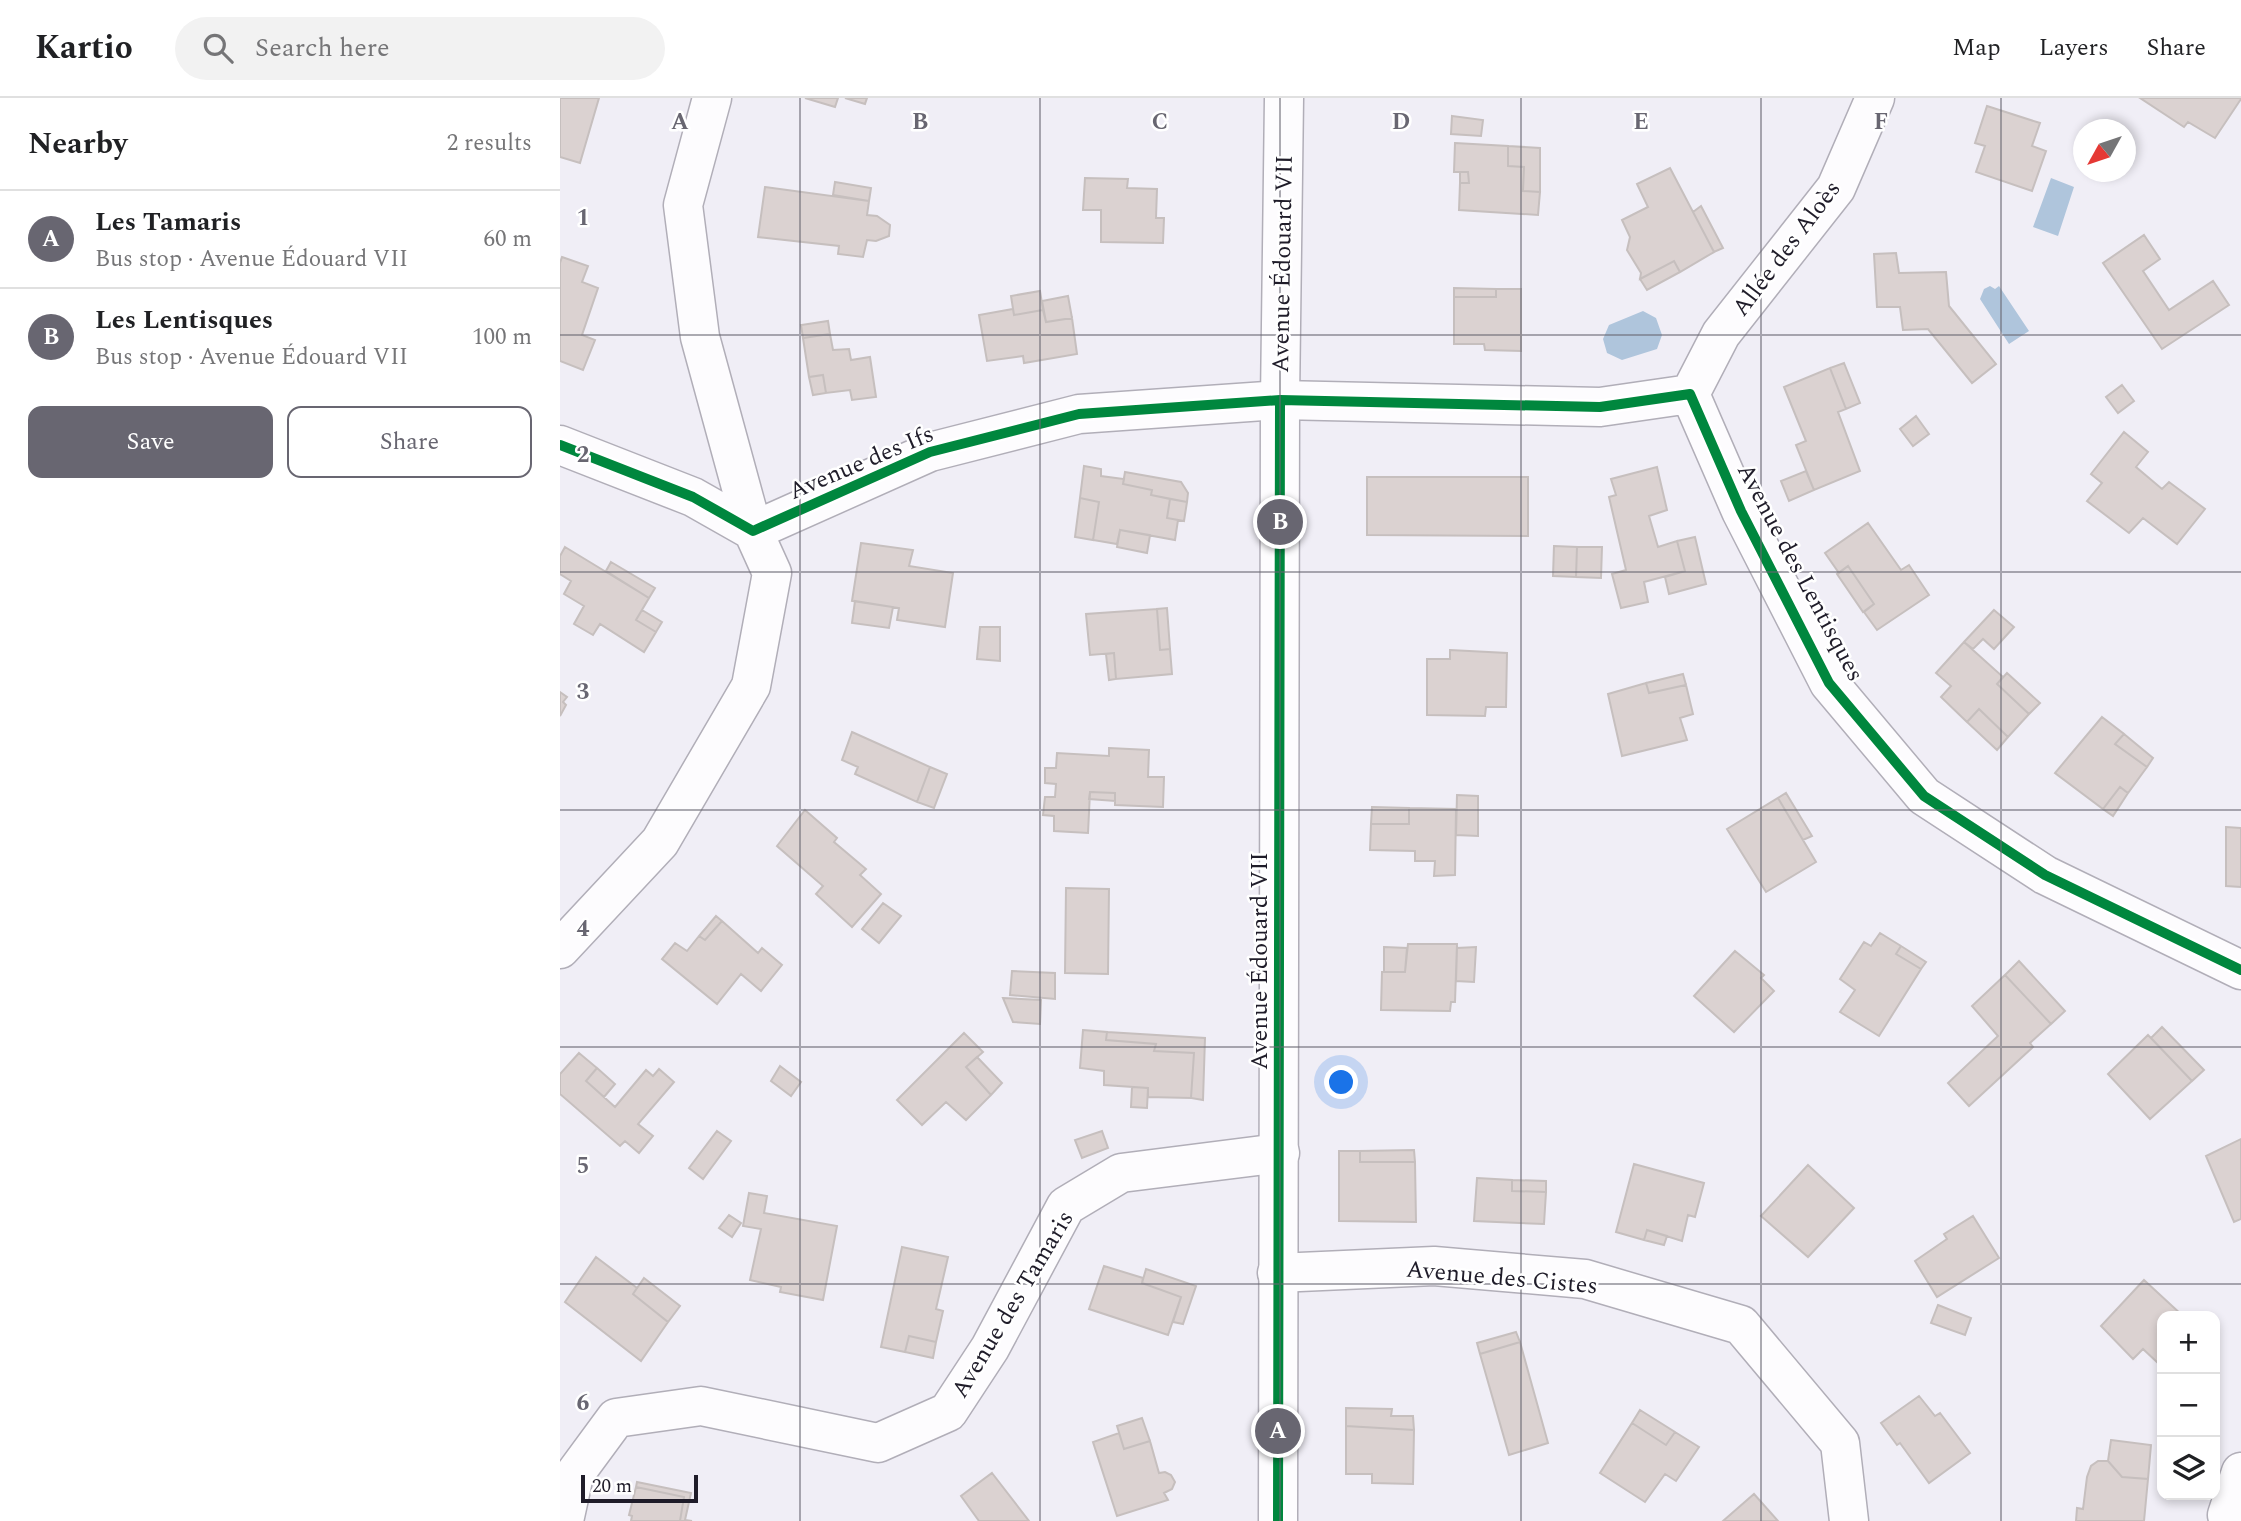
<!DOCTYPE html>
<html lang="en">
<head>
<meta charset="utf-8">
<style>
	:root { --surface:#fff; --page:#f2f2f2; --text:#202124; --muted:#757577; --line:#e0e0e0; --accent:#686671 }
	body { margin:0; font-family:Spectral,serif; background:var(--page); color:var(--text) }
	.controls { position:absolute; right:21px; bottom:21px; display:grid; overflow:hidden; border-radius:14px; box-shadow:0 4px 10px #0003 }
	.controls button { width:63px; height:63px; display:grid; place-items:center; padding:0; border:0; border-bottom:2px solid var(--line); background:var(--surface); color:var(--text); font:35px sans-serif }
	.compass { position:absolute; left:1513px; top:21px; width:63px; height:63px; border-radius:50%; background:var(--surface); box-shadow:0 4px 10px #0003; rotate:230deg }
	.scale { position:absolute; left:21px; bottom:18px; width:117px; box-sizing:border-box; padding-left:7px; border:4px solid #1f1c29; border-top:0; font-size:19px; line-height:24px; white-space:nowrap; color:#1f1c29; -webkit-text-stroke:5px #fff; paint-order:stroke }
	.you { position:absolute; left:782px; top:985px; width:24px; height:24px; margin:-18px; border:5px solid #fff; border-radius:50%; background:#1a73e8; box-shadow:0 0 0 10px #1a73e833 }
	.badge { display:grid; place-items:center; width:46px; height:46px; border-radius:50%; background:var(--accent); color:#fff; font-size:23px; font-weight:700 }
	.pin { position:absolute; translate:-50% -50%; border:4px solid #fff; box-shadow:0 2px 7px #0006 }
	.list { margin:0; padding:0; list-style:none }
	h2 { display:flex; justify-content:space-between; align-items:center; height:91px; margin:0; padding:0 28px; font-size:30px }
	h2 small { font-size:23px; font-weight:400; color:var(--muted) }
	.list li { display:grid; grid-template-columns:46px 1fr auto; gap:21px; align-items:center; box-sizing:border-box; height:98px; padding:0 28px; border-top:2px solid var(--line) }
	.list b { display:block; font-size:26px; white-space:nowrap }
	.list p { margin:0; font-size:23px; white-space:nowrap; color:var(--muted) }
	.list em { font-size:23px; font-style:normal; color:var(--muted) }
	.actions { display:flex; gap:14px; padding:21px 28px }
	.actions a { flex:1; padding:16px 0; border:2px solid var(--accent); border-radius:14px; text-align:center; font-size:24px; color:var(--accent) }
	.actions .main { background:var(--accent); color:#fff }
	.icon { flex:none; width:38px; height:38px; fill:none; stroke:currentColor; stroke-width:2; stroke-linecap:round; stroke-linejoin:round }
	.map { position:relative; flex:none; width:1681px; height:1423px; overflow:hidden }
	header { display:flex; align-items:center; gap:42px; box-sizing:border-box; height:98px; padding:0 35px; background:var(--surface); border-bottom:2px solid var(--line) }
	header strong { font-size:33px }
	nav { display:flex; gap:38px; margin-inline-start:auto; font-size:24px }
	.search { width:490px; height:63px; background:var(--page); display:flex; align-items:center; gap:18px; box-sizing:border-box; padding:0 24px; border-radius:38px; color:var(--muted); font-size:26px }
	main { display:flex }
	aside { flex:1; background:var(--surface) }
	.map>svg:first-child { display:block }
	.water { fill:#afc5dc }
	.building { fill:#dbd2d1; stroke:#c6bfbe; stroke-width:2 }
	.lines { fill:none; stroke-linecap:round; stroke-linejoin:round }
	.street-casing { stroke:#b1aeb8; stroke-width:41 }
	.secondary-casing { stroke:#b1aeb8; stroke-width:41 }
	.street { stroke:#fdfcfe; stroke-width:38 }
	.secondary { stroke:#fdfcfe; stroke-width:38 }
	.cycleway-casing { stroke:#fff; stroke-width:15 }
	.cycleway { stroke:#00873e; stroke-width:10 }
	.grid { fill:none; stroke:#686671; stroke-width:2; stroke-opacity:0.55 }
	.labels { text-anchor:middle; stroke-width:5; stroke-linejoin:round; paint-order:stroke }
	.street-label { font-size:24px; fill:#1f1c29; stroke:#fff }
	.grid-label { font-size:23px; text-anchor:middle; font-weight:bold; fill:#686671; stroke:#fff; stroke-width:5; stroke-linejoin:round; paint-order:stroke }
</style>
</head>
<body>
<header>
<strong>Kartio</strong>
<div class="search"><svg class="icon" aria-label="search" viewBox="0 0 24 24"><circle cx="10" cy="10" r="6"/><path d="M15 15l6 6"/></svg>Search here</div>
<nav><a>Map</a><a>Layers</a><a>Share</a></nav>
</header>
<main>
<aside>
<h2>Nearby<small>2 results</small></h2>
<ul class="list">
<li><span class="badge">A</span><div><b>Les Tamaris</b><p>Bus stop · Avenue Édouard VII</p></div><em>60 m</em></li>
<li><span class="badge">B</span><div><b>Les Lentisques</b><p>Bus stop · Avenue Édouard VII</p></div><em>100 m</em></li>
</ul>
<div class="actions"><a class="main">Save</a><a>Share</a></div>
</aside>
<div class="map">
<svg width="1681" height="1423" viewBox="0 0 1681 1423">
	<rect width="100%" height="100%" fill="#f0eef6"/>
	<path class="water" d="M 1491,80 L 1514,89 L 1498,138 L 1473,129 Z
		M 1430,188 L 1435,191 L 1439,188 L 1469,233 L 1449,246 L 1420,201 L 1424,191 Z
		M 1083,213 L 1096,220 L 1102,237 L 1097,251 L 1062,262 L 1047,255 L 1043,241 L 1049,227 Z"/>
	<path class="building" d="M 0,0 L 39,0 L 20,65 L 0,59 Z
		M 245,0 L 278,0 L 275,9 Z
		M 285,0 L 307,0 L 305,6 Z
		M 1580,0 L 1681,0 L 1681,1 L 1655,40 L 1628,24 L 1624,29 Z
		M 1427,8 L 1480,25 L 1472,48 L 1486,53 L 1472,93 L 1416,74 L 1425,48 L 1415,45 Z
		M 892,18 L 923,22 L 921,38 L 891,36 Z
		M 895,45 L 948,48 L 948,68 L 964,69 L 963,93 L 980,94 L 978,117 L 899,112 L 900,85 L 909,85 L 908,74 L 894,74 Z
		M 948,48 L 980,50 L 980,94 L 963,93 L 964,69 L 948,68 Z
		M 1110,70 L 1154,154 L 1120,174 L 1114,163 L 1080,181 L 1081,175 L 1067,152 L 1070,139 L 1062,122 L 1088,109 L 1077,86 Z
		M 900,74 L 908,74 L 909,85 L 900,85 Z
		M 525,80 L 568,81 L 567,90 L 597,91 L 596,120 L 604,120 L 603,145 L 541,144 L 541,112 L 523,112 Z
		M 275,84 L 311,90 L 309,103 L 273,97 Z
		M 205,89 L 309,103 L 307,117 L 317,118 L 330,127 L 329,138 L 316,143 L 307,142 L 303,159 L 278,156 L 279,148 L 198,139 Z
		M 1141,108 L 1163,150 L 1154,154 L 1133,114 Z
		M 1584,137 L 1600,161 L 1583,173 L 1609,212 L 1653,183 L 1669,207 L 1602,251 L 1543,165 Z
		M 1336,155 L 1339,175 L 1386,174 L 1389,208 L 1436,266 L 1412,285 L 1368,231 L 1343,232 L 1340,209 L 1317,209 L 1314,156 Z
		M 2,159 L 28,168 L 22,184 L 38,190 L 22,237 L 35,242 L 23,272 L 0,263 L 0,165 Z
		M 1114,163 L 1120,174 L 1087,192 L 1080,181 Z
		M 894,190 L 936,191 L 936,199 L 894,199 Z
		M 936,191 L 961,191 L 961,253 L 925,252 L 924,246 L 894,246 L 894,199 L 936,199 Z
		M 480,193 L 483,212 L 454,217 L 451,198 Z
		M 508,198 L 512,220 L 486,224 L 482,203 Z
		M 453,211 L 454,217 L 483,212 L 486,224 L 512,220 L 517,256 L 464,265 L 463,258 L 427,263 L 419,217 Z
		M 268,223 L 270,236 L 243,240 L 241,227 Z
		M 270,236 L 273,252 L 289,251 L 291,262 L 310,259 L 316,299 L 292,302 L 290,292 L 266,295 L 263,277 L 249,279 L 243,240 Z
		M 1284,265 L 1300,305 L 1286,311 L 1270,270 Z
		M 1270,270 L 1286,311 L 1278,314 L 1300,373 L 1254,392 L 1236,347 L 1246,343 L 1224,289 Z
		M 263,277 L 266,295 L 253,297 L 249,279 Z
		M 1562,287 L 1574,303 L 1558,315 L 1546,299 Z
		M 1356,318 L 1369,336 L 1353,348 L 1340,331 Z
		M 1564,334 L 1588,354 L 1576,369 L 1602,391 L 1609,384 L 1645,411 L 1617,446 L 1583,420 L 1569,435 L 1527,403 L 1542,385 L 1531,376 Z
		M 524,368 L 541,371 L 541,378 L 564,381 L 563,386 L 592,392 L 591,397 L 610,401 L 607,420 L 618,422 L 615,442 L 560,432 L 557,446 L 533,442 L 539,404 L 520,400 Z
		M 1097,369 L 1107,412 L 1089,418 L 1098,449 L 1117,443 L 1125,473 L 1084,484 L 1088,504 L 1061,510 L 1052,476 L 1066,472 L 1049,399 L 1056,397 L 1051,381 Z
		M 1246,373 L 1254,392 L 1229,403 L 1221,383 Z
		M 565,374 L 621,384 L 628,395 L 627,404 L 591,397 L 592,392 L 563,386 Z
		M 807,379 L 968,379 L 968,438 L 807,437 Z
		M 520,400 L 539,404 L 533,442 L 515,439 Z
		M 610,401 L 627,404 L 624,423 L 607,420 Z
		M 1308,425 L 1341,472 L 1349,467 L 1369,497 L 1317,532 L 1304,514 L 1314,506 L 1288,468 L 1279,475 L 1265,455 Z
		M 560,432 L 590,437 L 587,455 L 557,449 Z
		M 1135,439 L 1146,486 L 1109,496 L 1105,479 L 1125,473 L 1117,443 Z
		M 301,445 L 353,452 L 349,468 L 393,475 L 385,529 L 337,522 L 339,510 L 292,503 Z
		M 994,448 L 1017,449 L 1016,479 L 993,478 Z
		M 5,449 L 89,500 L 76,522 L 96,534 L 84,554 L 40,526 L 33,537 L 14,526 L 24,508 L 4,496 L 11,483 L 0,476 L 0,458 Z
		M 1017,449 L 1042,449 L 1041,480 L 1016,479 Z
		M 51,464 L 95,490 L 89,500 L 46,473 Z
		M 1288,468 L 1314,506 L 1303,514 L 1277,476 Z
		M 295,503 L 333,509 L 329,530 L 292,525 Z
		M 607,510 L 610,551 L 600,552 L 597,511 Z
		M 597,511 L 600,552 L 610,551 L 612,576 L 556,581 L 554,555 L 530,557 L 526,516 Z
		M 82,512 L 102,524 L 96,534 L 76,522 Z
		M 1434,512 L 1454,529 L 1434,551 L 1423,541 L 1413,551 L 1404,544 Z
		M 420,529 L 440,529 L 440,563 L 417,561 Z
		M 1404,544 L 1443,579 L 1437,586 L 1469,616 L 1448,639 L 1419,611 L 1407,624 L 1381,599 L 1391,588 L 1376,575 Z
		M 890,552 L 947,555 L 946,609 L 926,609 L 925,618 L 867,617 L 867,561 L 890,561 Z
		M 554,555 L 556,581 L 549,582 L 546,556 Z
		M 1447,575 L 1480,605 L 1469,616 L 1437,586 Z
		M 1123,576 L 1126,587 L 1089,595 L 1086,585 Z
		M 1086,585 L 1089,595 L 1126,587 L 1133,616 L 1120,620 L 1127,642 L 1062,658 L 1048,596 Z
		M 0,594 L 7,599 L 3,604 L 6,607 L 0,618 Z
		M 1419,611 L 1448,639 L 1437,652 L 1407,624 Z
		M 1542,619 L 1564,636 L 1555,646 L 1587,669 L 1568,695 L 1560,689 L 1543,711 L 1495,675 Z
		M 292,634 L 370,669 L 357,704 L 295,676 L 298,669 L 282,662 Z
		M 1564,636 L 1593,660 L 1587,669 L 1555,646 Z
		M 549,650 L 589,652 L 588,679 L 604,679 L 603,709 L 555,707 L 555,695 L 530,694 L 528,735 L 494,733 L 494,718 L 483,717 L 485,699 L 495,699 L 496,686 L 485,685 L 485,670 L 496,670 L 497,655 L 549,658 Z
		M 370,669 L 387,676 L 374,710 L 357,704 Z
		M 1560,689 L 1568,695 L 1553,718 L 1543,711 Z
		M 530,694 L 555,695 L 555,703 L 529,701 Z
		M 1226,695 L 1252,738 L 1243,742 L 1218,700 Z
		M 897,697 L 918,698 L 918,738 L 896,737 Z
		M 1218,700 L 1256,764 L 1206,794 L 1167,731 Z
		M 812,709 L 849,710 L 849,726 L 811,726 Z
		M 849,710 L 896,711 L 895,777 L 874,778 L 875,763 L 855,763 L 855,753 L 810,752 L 811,726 L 849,726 Z
		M 245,712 L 277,740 L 274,744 L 306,771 L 300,777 L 321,796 L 292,829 L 256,796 L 263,788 L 217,748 Z
		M 1666,729 L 1681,730 L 1681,789 L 1666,788 Z
		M 506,790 L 549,791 L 548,876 L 505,875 Z
		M 323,805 L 341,818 L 319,845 L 302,831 Z
		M 156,818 L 162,823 L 145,842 L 139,838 Z
		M 162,823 L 198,855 L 202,850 L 222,867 L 201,893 L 181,876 L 157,906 L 102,861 L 115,845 L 127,853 L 139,838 L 145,842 Z
		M 1320,835 L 1341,848 L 1336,856 L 1361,871 L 1319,938 L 1280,914 L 1295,892 L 1280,881 L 1304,844 L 1311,848 Z
		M 848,846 L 897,846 L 895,904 L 891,904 L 890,913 L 821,912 L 822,874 L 845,874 Z
		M 1341,848 L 1366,864 L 1361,871 L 1336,856 Z
		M 824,849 L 847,850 L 845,874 L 824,874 Z
		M 916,849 L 914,884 L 896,883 L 897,850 Z
		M 1175,853 L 1204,877 L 1201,880 L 1214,893 L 1174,934 L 1134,898 Z
		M 1459,863 L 1505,913 L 1491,926 L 1445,877 Z
		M 452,873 L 495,875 L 495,901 L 450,897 Z
		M 1445,877 L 1491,926 L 1470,945 L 1473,949 L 1409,1008 L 1388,985 L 1438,938 L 1412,908 Z
		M 443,900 L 481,902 L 480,926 L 453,924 Z
		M 1602,929 L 1644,972 L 1632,983 L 1591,940 Z
		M 523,932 L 547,934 L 546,942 L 596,946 L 594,953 L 634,955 L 631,1000 L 588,999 L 588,990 L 544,987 L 544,973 L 520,970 Z
		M 547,934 L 645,940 L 643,1002 L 631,1000 L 634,955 L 594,953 L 596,946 L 546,942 Z
		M 404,935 L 423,954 L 406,969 L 431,997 L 406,1022 L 386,1004 L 362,1027 L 337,1002 Z
		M 1588,937 L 1632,983 L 1590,1021 L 1548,976 Z
		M 19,955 L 37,970 L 26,983 L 55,1009 L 86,972 L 93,978 L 99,971 L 114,984 L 78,1026 L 93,1038 L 79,1055 L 65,1043 L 60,1048 L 0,996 L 0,976 Z
		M 417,959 L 442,985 L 431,997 L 406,969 Z
		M 220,968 L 241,984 L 231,998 L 211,983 Z
		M 37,970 L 55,986 L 44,999 L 26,983 Z
		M 572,989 L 588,990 L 587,1010 L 571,1009 Z
		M 157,1033 L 171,1043 L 143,1081 L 129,1070 Z
		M 542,1033 L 548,1050 L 522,1060 L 515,1042 Z
		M 1681,1041 L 1681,1121 L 1674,1124 L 1646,1058 Z
		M 854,1052 L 855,1064 L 800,1064 L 800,1053 Z
		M 779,1053 L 800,1053 L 800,1064 L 855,1064 L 856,1124 L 779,1123 Z
		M 1074,1066 L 1144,1085 L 1135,1119 L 1128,1117 L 1122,1143 L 1087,1132 L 1084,1142 L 1056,1134 Z
		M 1248,1067 L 1294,1110 L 1248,1159 L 1201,1118 Z
		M 917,1080 L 952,1082 L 952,1093 L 986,1094 L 984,1126 L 914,1123 Z
		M 952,1082 L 986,1083 L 986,1094 L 952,1093 Z
		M 189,1095 L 207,1098 L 204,1115 L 277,1128 L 263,1202 L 220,1194 L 221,1189 L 190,1182 L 201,1131 L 183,1128 Z
		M 169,1117 L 181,1125 L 172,1139 L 159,1130 Z
		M 1413,1118 L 1439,1160 L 1377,1199 L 1355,1163 L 1387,1141 L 1384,1136 Z
		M 1087,1132 L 1107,1138 L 1104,1147 L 1084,1142 Z
		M 342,1149 L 388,1159 L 376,1211 L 383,1213 L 376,1244 L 349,1238 L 345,1254 L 321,1249 Z
		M 36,1159 L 77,1190 L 73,1196 L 108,1224 L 81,1263 L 5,1204 Z
		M 544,1168 L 583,1180 L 582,1185 L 621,1199 L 608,1237 L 529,1211 Z
		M 586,1171 L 636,1188 L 623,1226 L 613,1224 L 621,1199 L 582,1185 Z
		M 84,1180 L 120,1208 L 108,1224 L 73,1196 Z
		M 1584,1182 L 1623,1218 L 1602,1218 L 1602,1262 L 1599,1266 L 1583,1251 L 1573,1261 L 1541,1228 Z
		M 1378,1207 L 1411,1220 L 1405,1237 L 1371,1225 Z
		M 956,1234 L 960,1244 L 920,1256 L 917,1245 Z
		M 349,1238 L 376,1244 L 373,1260 L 345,1254 Z
		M 960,1244 L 988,1345 L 949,1357 L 920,1256 Z
		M 1359,1298 L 1375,1318 L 1380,1315 L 1410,1355 L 1369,1385 L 1340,1345 L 1337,1347 L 1321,1325 Z
		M 786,1310 L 832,1311 L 831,1318 L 853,1318 L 854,1332 L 786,1328 Z
		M 1080,1312 L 1115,1334 L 1106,1347 L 1072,1325 Z
		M 582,1320 L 590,1343 L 564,1351 L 557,1328 Z
		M 1072,1325 L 1106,1347 L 1115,1334 L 1139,1349 L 1116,1383 L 1105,1376 L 1085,1404 L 1040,1375 Z
		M 786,1328 L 854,1332 L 853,1386 L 812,1385 L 812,1376 L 786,1376 Z
		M 559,1335 L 564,1351 L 590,1343 L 599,1375 L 605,1374 L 611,1377 L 615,1384 L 612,1391 L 604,1395 L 608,1402 L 557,1418 L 533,1344 Z
		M 1551,1342 L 1591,1347 L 1588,1381 L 1562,1379 L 1548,1363 Z
		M 1538,1363 L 1548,1363 L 1562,1379 L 1588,1381 L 1584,1423 L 1516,1423 L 1517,1410 L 1523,1411 L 1527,1379 L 1531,1368 Z
		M 432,1375 L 469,1423 L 419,1423 L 401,1398 Z
		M 77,1384 L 131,1395 L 125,1422 L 132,1423 L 120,1423 L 124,1399 L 76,1389 Z
		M 76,1389 L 124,1399 L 120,1423 L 71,1423 L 72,1418 L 69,1417 Z
		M 1194,1396 L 1218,1423 L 1163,1423 Z"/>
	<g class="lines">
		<g class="street-casing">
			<path id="street" d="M 1130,296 L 1161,236 L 1276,90 L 1315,0
				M 0,347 L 133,399 L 193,433 L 370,354 L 519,316 L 720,302 L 1040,309 L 1130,296 L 1181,413 L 1269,585 L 1364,698 L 1485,777 L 1681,872
				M 0,851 L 100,744 L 191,588 L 212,475 L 193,433 L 140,239 L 123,107 L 152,0
				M 717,1175 L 874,1168 L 1025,1181 L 1181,1227 L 1280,1345 L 1289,1423
				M 4,1423 L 14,1377 L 56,1320 L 141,1308 L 318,1345 L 388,1314 L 430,1250 L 506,1108 L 561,1075 L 720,1055
				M 1670,1423 L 1667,1417 L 1681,1374"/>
		</g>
		<g class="secondary-casing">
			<path id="secondary" d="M 718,1423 L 720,302 L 724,0"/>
		</g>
		<use href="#street" class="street"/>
		<use href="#secondary" class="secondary"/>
		<g class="cycleway-casing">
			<path id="cycleway" d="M 0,347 L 133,399 L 193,433 L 370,354 L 519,316 L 720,302 L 1040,309 L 1130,296 L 1181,413 L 1269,585 L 1364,698 L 1485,777 L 1681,872
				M 718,1423 L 720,302"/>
		</g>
		<use href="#cycleway" class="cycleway"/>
	</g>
	<path class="grid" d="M 240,0 L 240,1423M 480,0 L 480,1423M 720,0 L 720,1423M 961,0 L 961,1423M 1201,0 L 1201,1423M 1441,0 L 1441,1423M 0,237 L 1681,237M 0,474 L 1681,474M 0,712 L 1681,712M 0,949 L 1681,949M 0,1186 L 1681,1186"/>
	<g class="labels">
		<g class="street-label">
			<text transform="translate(1226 150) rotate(-53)" y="8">Allée des Aloès</text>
			<text transform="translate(722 166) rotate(-89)" y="8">Avenue Édouard VII</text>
			<text transform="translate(301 364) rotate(-23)" y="8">Avenue des Ifs</text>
			<text transform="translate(1241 474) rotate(62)" y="8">Avenue des Lentisques</text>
			<text transform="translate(699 863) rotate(-90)" y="8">Avenue Édouard VII</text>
			<text transform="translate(942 1179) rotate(5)" y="8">Avenue des Cistes</text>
			<text transform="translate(452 1206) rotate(-59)" y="8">Avenue des Tamaris</text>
		</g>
	</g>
	<g class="grid-label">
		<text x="120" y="31">A</text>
		<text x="360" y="31">B</text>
		<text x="600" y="31">C</text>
		<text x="841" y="31">D</text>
		<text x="1081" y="31">E</text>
		<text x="1321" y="31">F</text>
		<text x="23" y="127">1</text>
		<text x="23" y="364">2</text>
		<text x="23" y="601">3</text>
		<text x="23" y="838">4</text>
		<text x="23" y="1075">5</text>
		<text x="23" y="1312">6</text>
	</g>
</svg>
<div class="controls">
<button>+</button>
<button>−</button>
<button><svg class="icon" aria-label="layers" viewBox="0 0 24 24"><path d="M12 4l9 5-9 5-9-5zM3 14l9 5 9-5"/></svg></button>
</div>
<svg class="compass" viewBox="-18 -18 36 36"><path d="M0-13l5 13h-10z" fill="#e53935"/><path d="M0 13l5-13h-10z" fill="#757577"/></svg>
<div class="scale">20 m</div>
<div class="you"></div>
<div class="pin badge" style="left:718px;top:1333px">A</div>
<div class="pin badge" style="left:720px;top:424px">B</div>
</div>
</main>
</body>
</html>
